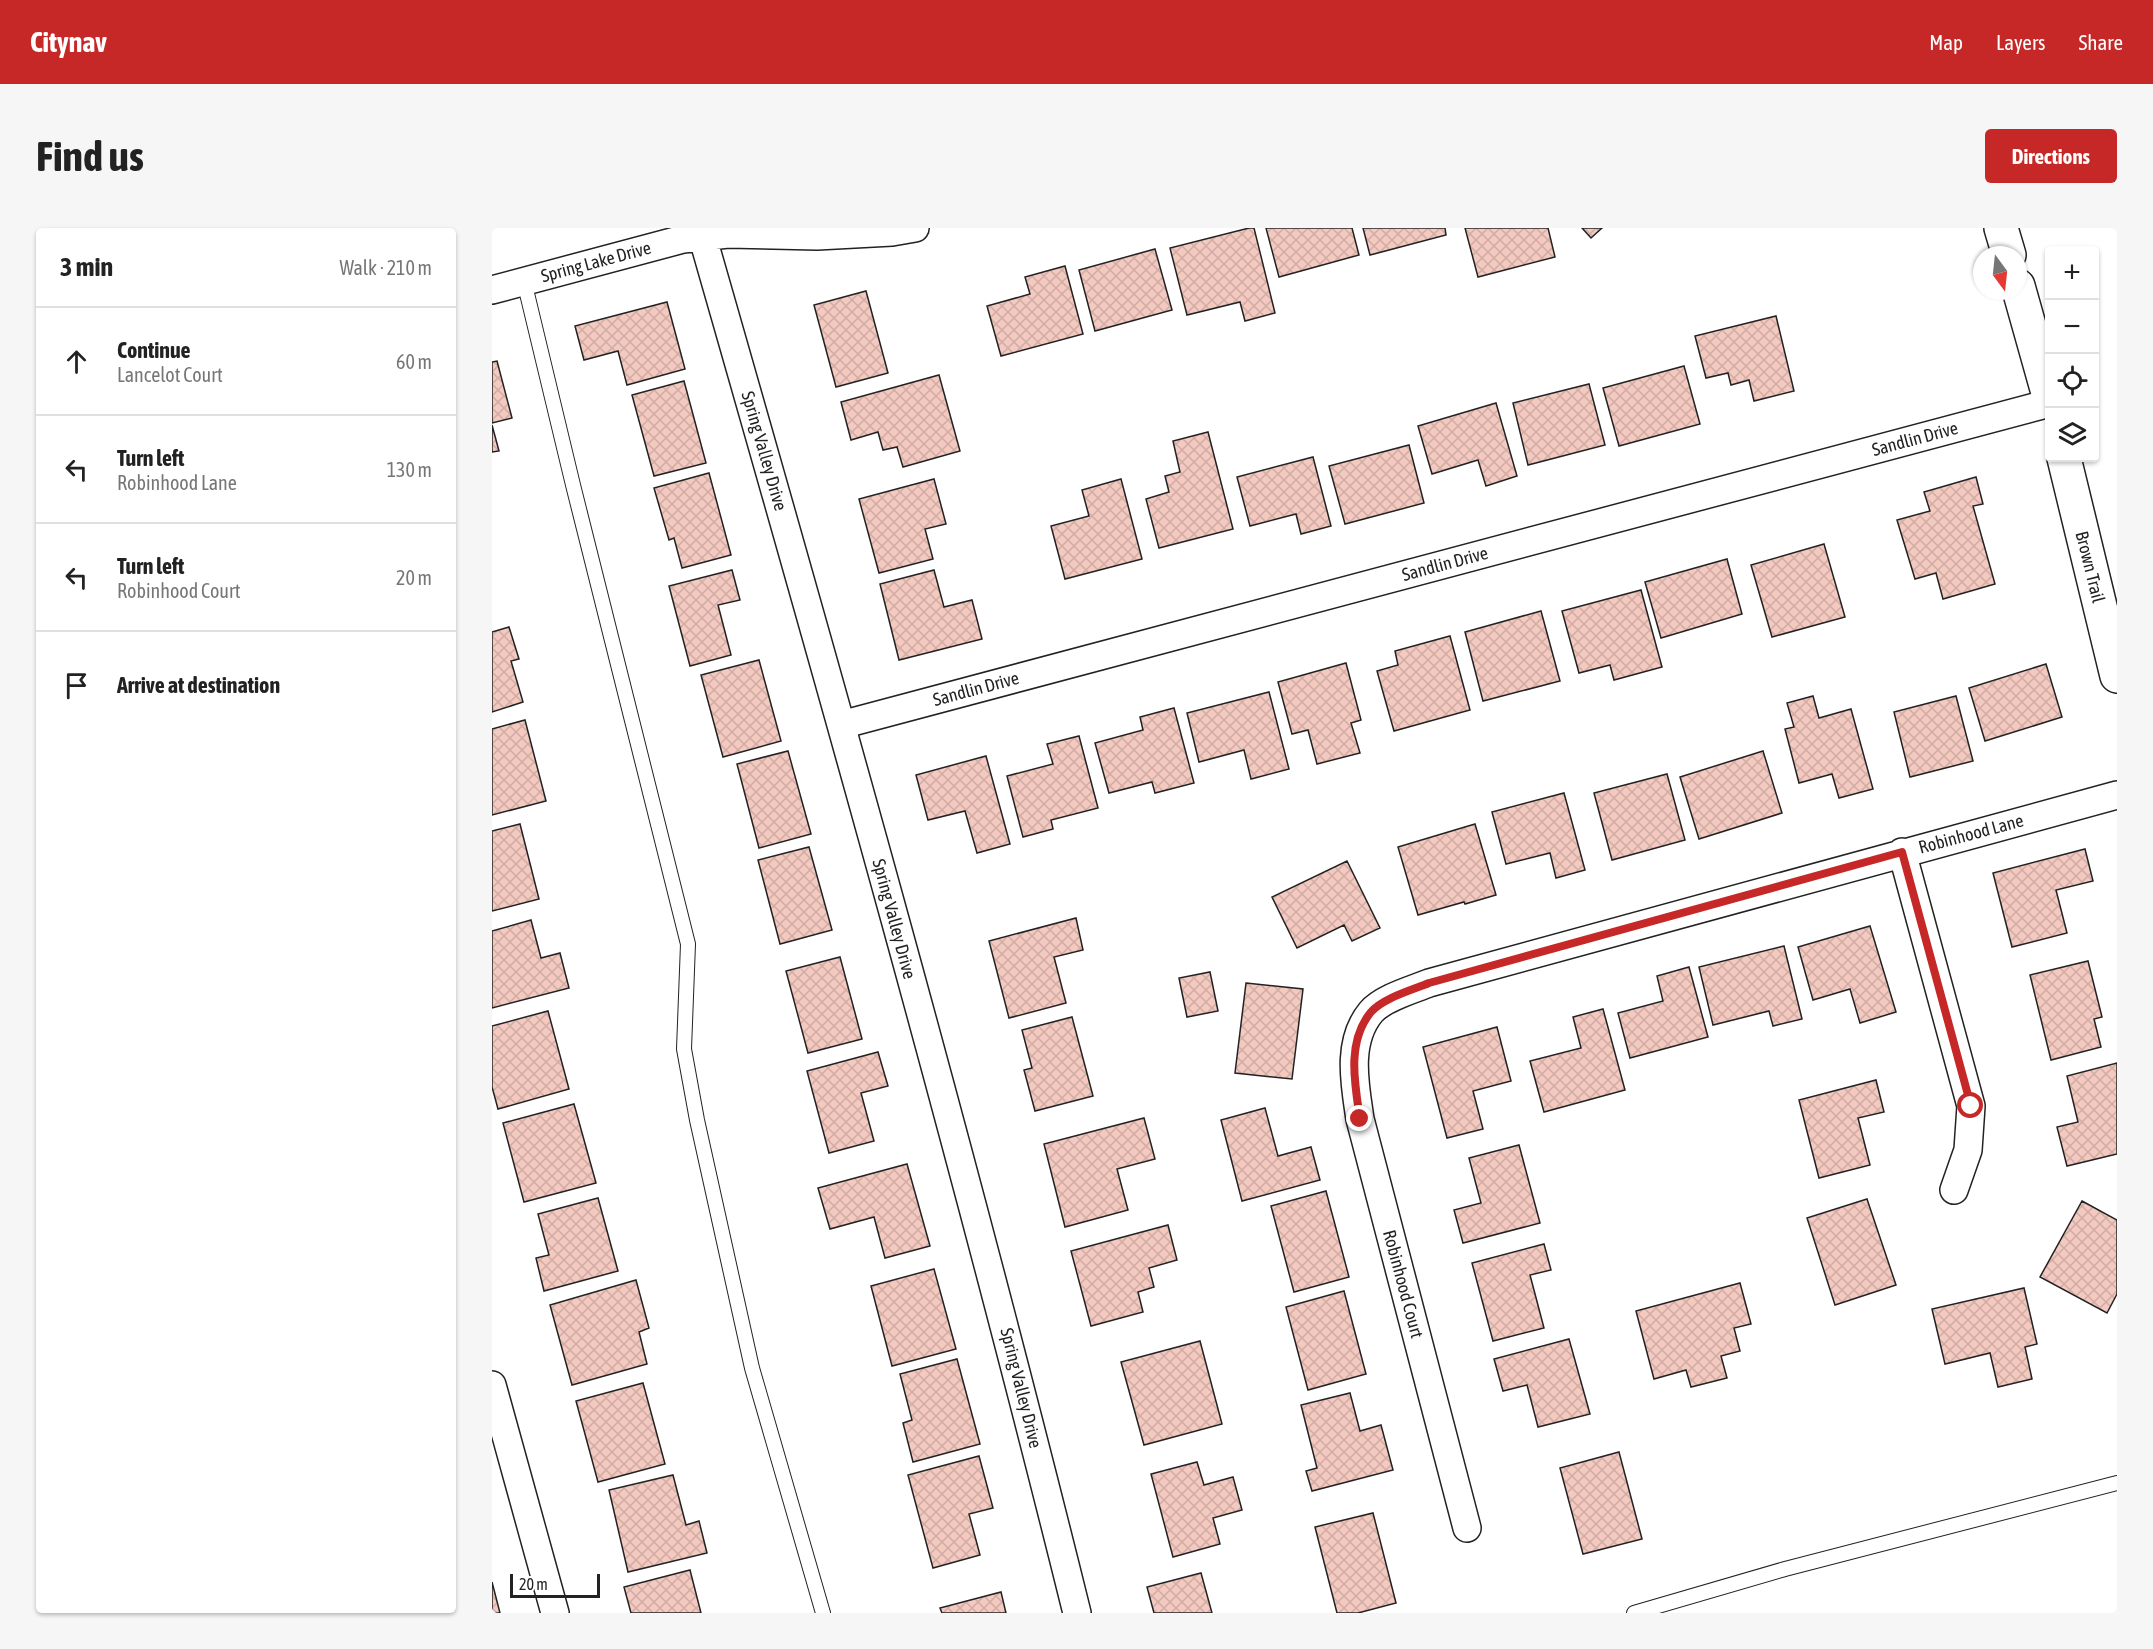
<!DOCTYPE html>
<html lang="en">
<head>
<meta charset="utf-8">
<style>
	:root { --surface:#fff; --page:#f6f6f6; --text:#222; --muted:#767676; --line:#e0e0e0; --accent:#c62828 }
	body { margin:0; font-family:"Asap Condensed",sans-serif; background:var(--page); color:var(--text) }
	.controls { position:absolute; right:18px; top:18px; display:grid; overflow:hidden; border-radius:6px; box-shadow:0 2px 4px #0004 }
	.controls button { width:54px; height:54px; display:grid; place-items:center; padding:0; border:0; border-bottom:2px solid var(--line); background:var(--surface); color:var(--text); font:30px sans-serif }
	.compass { position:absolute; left:1481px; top:18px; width:54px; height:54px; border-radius:50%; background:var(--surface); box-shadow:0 2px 4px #0004; rotate:165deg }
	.scale { position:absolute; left:18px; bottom:15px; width:90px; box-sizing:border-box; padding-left:6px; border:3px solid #222; border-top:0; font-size:16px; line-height:21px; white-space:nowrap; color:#222; -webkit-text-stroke:4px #fff; paint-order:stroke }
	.stop { position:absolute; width:18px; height:18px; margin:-14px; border:4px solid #c62828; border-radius:50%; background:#fff }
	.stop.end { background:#c62828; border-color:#fff; box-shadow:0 2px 6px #0008 }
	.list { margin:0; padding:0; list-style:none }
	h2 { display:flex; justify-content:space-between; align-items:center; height:78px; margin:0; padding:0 24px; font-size:26px }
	h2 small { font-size:20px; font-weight:400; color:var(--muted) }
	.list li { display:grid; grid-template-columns:39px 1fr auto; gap:18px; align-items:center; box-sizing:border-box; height:108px; padding:0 24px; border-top:2px solid var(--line) }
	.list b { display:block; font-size:22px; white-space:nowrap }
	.list p { margin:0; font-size:20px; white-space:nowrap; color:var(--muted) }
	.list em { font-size:20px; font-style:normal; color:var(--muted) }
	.icon { flex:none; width:33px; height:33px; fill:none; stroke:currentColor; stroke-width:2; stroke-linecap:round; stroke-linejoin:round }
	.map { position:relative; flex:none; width:1625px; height:1385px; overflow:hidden; border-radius:6px }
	header { display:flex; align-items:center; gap:36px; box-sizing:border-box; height:84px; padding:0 30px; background:var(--accent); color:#fff }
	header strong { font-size:28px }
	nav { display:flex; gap:33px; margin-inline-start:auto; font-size:21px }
	.intro { display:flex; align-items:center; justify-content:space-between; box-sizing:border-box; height:144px; padding:0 36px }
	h1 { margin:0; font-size:42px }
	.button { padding:15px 27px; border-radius:6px; background:var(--accent); color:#fff; font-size:21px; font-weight:700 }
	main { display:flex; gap:36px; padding:0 36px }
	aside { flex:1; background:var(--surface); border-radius:6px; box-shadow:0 2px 4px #0004 }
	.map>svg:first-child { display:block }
	.building { fill:url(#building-cross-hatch); stroke:#222; stroke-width:1.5 }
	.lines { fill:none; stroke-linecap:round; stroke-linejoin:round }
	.service-casing { stroke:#222; stroke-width:16 }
	.minor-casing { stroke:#222; stroke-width:30 }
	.tertiary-casing { stroke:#222; stroke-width:36 }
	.service { stroke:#fff; stroke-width:14 }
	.minor { stroke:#fff; stroke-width:27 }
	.tertiary { stroke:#fff; stroke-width:33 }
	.route { stroke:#c62828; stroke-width:8 }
	.labels { text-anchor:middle; stroke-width:4.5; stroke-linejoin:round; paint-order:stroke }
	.street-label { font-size:18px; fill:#222; stroke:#fff }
</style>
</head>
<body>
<header>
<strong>Citynav</strong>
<nav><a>Map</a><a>Layers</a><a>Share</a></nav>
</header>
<div class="intro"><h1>Find us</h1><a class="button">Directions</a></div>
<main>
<aside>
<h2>3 min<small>Walk · 210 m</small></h2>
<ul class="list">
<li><svg class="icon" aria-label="ahead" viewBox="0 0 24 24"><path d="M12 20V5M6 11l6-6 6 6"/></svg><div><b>Continue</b><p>Lancelot Court</p></div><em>60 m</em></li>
<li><svg class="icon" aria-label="left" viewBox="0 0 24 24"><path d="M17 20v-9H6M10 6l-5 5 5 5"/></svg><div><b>Turn left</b><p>Robinhood Lane</p></div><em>130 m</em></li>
<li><svg class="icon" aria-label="left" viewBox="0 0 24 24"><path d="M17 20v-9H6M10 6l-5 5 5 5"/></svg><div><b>Turn left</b><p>Robinhood Court</p></div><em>20 m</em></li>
<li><svg class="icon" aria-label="arrive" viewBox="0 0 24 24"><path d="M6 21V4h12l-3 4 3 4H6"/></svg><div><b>Arrive at destination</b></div></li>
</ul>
</aside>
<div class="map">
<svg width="1625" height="1385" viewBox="0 0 1625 1385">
	<defs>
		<pattern id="building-cross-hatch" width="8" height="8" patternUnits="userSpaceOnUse" patternTransform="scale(1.5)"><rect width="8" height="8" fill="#f3c9c0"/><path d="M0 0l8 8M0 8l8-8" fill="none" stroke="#d0aca5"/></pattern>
	</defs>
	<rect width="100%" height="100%" fill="#fff"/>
	<path class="building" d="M 757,0 L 762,0 L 783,85 L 753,93 L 748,74 L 695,87 L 678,20 Z
		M 774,0 L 860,0 L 867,27 L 787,49 Z
		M 871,0 L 953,0 L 954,7 L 878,27 Z
		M 973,0 L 1056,0 L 1063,29 L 986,49 Z
		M 1090,0 L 1110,0 L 1099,10 Z
		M 663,21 L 680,82 L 603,103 L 587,42 Z
		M 573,38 L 591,106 L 509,128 L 495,78 L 538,66 L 533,49 Z
		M 374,63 L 396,145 L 344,159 L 322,77 Z
		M 175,74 L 193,141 L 135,157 L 126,123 L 92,132 L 83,98 Z
		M 1284,88 L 1302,163 L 1262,173 L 1257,152 L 1239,157 L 1236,145 L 1214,150 L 1203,108 Z
		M 5,133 L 20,190 L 0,195 L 0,134 Z
		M 1192,138 L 1208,196 L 1127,218 L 1111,160 Z
		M 447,147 L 468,223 L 411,239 L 405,219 L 391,222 L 386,204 L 359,212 L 349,174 Z
		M 192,153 L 214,235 L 162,248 L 140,167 Z
		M 1097,156 L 1113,217 L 1036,237 L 1021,175 Z
		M 1004,175 L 1025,248 L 994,258 L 986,232 L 940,246 L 926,198 Z
		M 0,197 L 7,223 L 0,224 Z
		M 716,204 L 741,301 L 667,320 L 654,271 L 677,264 L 673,248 L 688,244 L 681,213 Z
		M 917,217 L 932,275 L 853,296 L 837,238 Z
		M 821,229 L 839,298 L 809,306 L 804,286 L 758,298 L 745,249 Z
		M 217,245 L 239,327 L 190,340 L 182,310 L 177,312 L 162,260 Z
		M 1484,249 L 1491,276 L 1481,278 L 1503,356 L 1451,371 L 1444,345 L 1423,351 L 1405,292 L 1438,283 L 1432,264 Z
		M 442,251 L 454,296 L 433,301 L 441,331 L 387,345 L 367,271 Z
		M 629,251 L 650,331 L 573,351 L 559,298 L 597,288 L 590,262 Z
		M 1332,316 L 1353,389 L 1280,409 L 1259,337 Z
		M 1235,331 L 1250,386 L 1169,410 L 1153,354 Z
		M 240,342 L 248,372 L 226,377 L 239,427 L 198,438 L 177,358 Z
		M 442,342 L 452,379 L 480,372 L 490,411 L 407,432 L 388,356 Z
		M 1149,362 L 1170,439 L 1122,452 L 1118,437 L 1087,445 L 1070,383 Z
		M 1049,383 L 1068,453 L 991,473 L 973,404 Z
		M 17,399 L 27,431 L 19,433 L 31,474 L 0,484 L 0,404 Z
		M 958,408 L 978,482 L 902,503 L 885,443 L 906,437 L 903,423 Z
		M 267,432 L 289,513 L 231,529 L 209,447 Z
		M 854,435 L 869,492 L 859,495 L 868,525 L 825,536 L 816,502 L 800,506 L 786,454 Z
		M 1554,436 L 1570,489 L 1493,513 L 1477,460 Z
		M 777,464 L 797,541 L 759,551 L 752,522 L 707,534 L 695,485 Z
		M 1321,468 L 1327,490 L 1359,481 L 1381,561 L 1347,570 L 1340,546 L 1307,555 L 1293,501 L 1302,499 L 1295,475 Z
		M 1464,468 L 1481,533 L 1418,549 L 1402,484 Z
		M 682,480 L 702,555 L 663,565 L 660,554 L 617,565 L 603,515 L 651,502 L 648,489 Z
		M 33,492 L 54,573 L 0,587 L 0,501 Z
		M 587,508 L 606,580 L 559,592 L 561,601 L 531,609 L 515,548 L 561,536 L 555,516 Z
		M 296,523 L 319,606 L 267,620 L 245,536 Z
		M 1271,523 L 1290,585 L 1207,611 L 1188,549 Z
		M 494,528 L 518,616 L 485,625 L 473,583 L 436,592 L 424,547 Z
		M 1175,546 L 1193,612 L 1120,632 L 1102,565 Z
		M 1072,565 L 1093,642 L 1064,650 L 1058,625 L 1014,636 L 1000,584 Z
		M 28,596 L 47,671 L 0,683 L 0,603 Z
		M 983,596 L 1004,667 L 973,676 L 972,674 L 926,687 L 906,619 Z
		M 317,619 L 340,702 L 288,716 L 266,632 Z
		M 1593,621 L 1601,653 L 1564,662 L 1575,705 L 1520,719 L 1501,645 Z
		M 855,633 L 888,700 L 860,713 L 852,697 L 805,720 L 780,669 Z
		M 584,690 L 591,722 L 562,729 L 574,775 L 517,790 L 497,713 Z
		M 39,692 L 49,730 L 68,725 L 77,760 L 0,780 L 0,703 Z
		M 1378,698 L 1404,784 L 1368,795 L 1358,761 L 1321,772 L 1306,719 Z
		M 1292,718 L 1310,791 L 1281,798 L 1277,783 L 1221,797 L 1207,739 Z
		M 348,729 L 370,811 L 316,825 L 294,743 Z
		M 1596,733 L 1610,789 L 1602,791 L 1609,819 L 1559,832 L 1538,747 Z
		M 1197,739 L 1216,809 L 1138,830 L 1126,785 L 1171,773 L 1165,748 Z
		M 718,744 L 726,783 L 695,789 L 687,750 Z
		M 754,755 L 811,761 L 800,851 L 743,845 Z
		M 1111,781 L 1133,862 L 1052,884 L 1038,833 L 1089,820 L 1081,789 Z
		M 56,783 L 77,861 L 6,881 L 0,859 L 0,798 Z
		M 580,789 L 601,868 L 543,883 L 532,842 L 540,840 L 530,802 Z
		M 1005,799 L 1019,853 L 981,863 L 991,901 L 955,910 L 931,819 Z
		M 386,824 L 396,858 L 369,865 L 382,913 L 337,925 L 315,843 Z
		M 1625,835 L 1625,926 L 1575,938 L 1565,899 L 1586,894 L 1575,848 Z
		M 1384,852 L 1392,884 L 1366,890 L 1378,937 L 1327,950 L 1307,872 Z
		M 82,876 L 104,955 L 32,974 L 11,895 Z
		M 773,880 L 786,928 L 819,919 L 828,952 L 750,973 L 729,892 Z
		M 652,890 L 663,931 L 625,941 L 636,982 L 573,999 L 552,916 Z
		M 1027,917 L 1048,995 L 971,1015 L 962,982 L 989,975 L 977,930 Z
		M 415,936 L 438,1018 L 393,1030 L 382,989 L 338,1001 L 326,960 Z
		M 834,963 L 857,1049 L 802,1064 L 779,978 Z
		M 106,970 L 126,1043 L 52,1063 L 44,1030 L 57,1027 L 46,986 Z
		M 1375,971 L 1404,1057 L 1343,1077 L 1315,990 Z
		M 1590,973 L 1625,992 L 1625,1066 L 1615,1085 L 1548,1049 Z
		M 676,997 L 685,1032 L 657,1040 L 662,1059 L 646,1064 L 651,1084 L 599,1098 L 579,1023 Z
		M 1052,1016 L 1059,1042 L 1038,1047 L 1052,1100 L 1001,1113 L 980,1035 Z
		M 442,1041 L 464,1121 L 400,1138 L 379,1058 Z
		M 144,1052 L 157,1100 L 147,1104 L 155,1136 L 80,1157 L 58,1077 Z
		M 1248,1055 L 1259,1096 L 1242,1100 L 1248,1123 L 1229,1128 L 1235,1150 L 1199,1159 L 1194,1142 L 1162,1151 L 1144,1083 Z
		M 1532,1060 L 1545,1116 L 1533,1119 L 1540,1151 L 1506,1159 L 1498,1125 L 1453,1136 L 1440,1081 Z
		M 852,1063 L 874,1146 L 816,1162 L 794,1079 Z
		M 1077,1111 L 1098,1186 L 1046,1199 L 1035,1157 L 1011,1163 L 1002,1131 Z
		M 708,1113 L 730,1196 L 652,1217 L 629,1134 Z
		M 465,1131 L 488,1216 L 421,1234 L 411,1195 L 420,1192 L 408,1146 Z
		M 151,1155 L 173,1236 L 106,1254 L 84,1173 Z
		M 858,1165 L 868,1203 L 889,1197 L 901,1242 L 820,1263 L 814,1243 L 825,1240 L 809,1177 Z
		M 1127,1224 L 1150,1311 L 1091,1326 L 1068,1240 Z
		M 487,1228 L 501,1280 L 477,1286 L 488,1327 L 441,1340 L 416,1247 Z
		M 705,1234 L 712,1257 L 741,1249 L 750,1282 L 721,1290 L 728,1316 L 681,1329 L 659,1246 Z
		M 181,1247 L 194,1297 L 207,1293 L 215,1325 L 136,1344 L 117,1262 Z
		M 881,1285 L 904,1375 L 866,1385 L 845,1385 L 823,1299 Z
		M 198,1342 L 209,1385 L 139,1385 L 132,1359 Z
		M 709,1345 L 720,1385 L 662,1385 L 655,1359 Z
		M 0,1354 L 8,1385 L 0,1385 Z
		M 509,1364 L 514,1385 L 450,1385 L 448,1380 Z"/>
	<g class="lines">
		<g class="service-casing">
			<path id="service" d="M 32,53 L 81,257 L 196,716 L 192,821 L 205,892 L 260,1140 L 331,1385
				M 1142,1385 L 1293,1341 L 1625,1255"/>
		</g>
		<g class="minor-casing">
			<path id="minor" d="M 208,0 C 340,460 470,921 585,1385
				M 0,62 L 191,11 L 236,6 L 325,8 L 400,4 L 423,0
				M 349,497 L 1558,175
				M 1410,624 L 1479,878 L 1476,922 L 1462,962
				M 0,1157 L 63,1385
				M 975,1300 L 868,891 C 863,857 854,814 879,784 C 891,770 920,762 937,755 L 1625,567"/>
		</g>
		<g class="tertiary-casing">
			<path id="tertiary" d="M 1509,0 L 1517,27
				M 1526,58 L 1558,172
				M 1572,230 L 1625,448"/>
		</g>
		<use href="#service" class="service"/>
		<use href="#minor" class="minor"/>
		<use href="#tertiary" class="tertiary"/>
	</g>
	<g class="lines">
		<path class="route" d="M 868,891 C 863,857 854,814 879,784 C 891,770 920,762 937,755 L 1410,624 L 1479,878"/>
	</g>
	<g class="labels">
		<g class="street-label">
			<text transform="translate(104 34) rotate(-15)" y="6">Spring Lake Drive</text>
			<text transform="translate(1423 211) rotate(-15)" y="6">Sandlin Drive</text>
			<text transform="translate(272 223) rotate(74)" y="6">Spring Valley Drive</text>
			<text transform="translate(953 336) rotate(-15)" y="6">Sandlin Drive</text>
			<text transform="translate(1598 339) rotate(76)" y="6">Brown Trail</text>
			<text transform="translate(484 461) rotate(-15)" y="6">Sandlin Drive</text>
			<text transform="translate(1479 606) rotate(-15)" y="6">Robinhood Lane</text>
			<text transform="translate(402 691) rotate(75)" y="6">Spring Valley Drive</text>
			<text transform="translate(911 1056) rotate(75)" y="6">Robinhood Court</text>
			<text transform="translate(529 1160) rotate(76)" y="6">Spring Valley Drive</text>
		</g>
	</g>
</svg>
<div class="controls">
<button>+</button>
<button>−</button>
<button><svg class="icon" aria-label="locate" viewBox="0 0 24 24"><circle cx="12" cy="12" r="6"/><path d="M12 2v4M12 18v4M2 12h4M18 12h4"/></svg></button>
<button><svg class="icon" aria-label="layers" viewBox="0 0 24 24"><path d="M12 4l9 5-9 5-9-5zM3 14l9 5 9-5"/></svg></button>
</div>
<svg class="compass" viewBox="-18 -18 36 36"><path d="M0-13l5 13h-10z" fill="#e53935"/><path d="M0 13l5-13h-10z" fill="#767676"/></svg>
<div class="scale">20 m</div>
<div class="stop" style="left:1479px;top:878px"></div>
<div class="stop end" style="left:868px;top:891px"></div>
</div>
</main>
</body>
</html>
